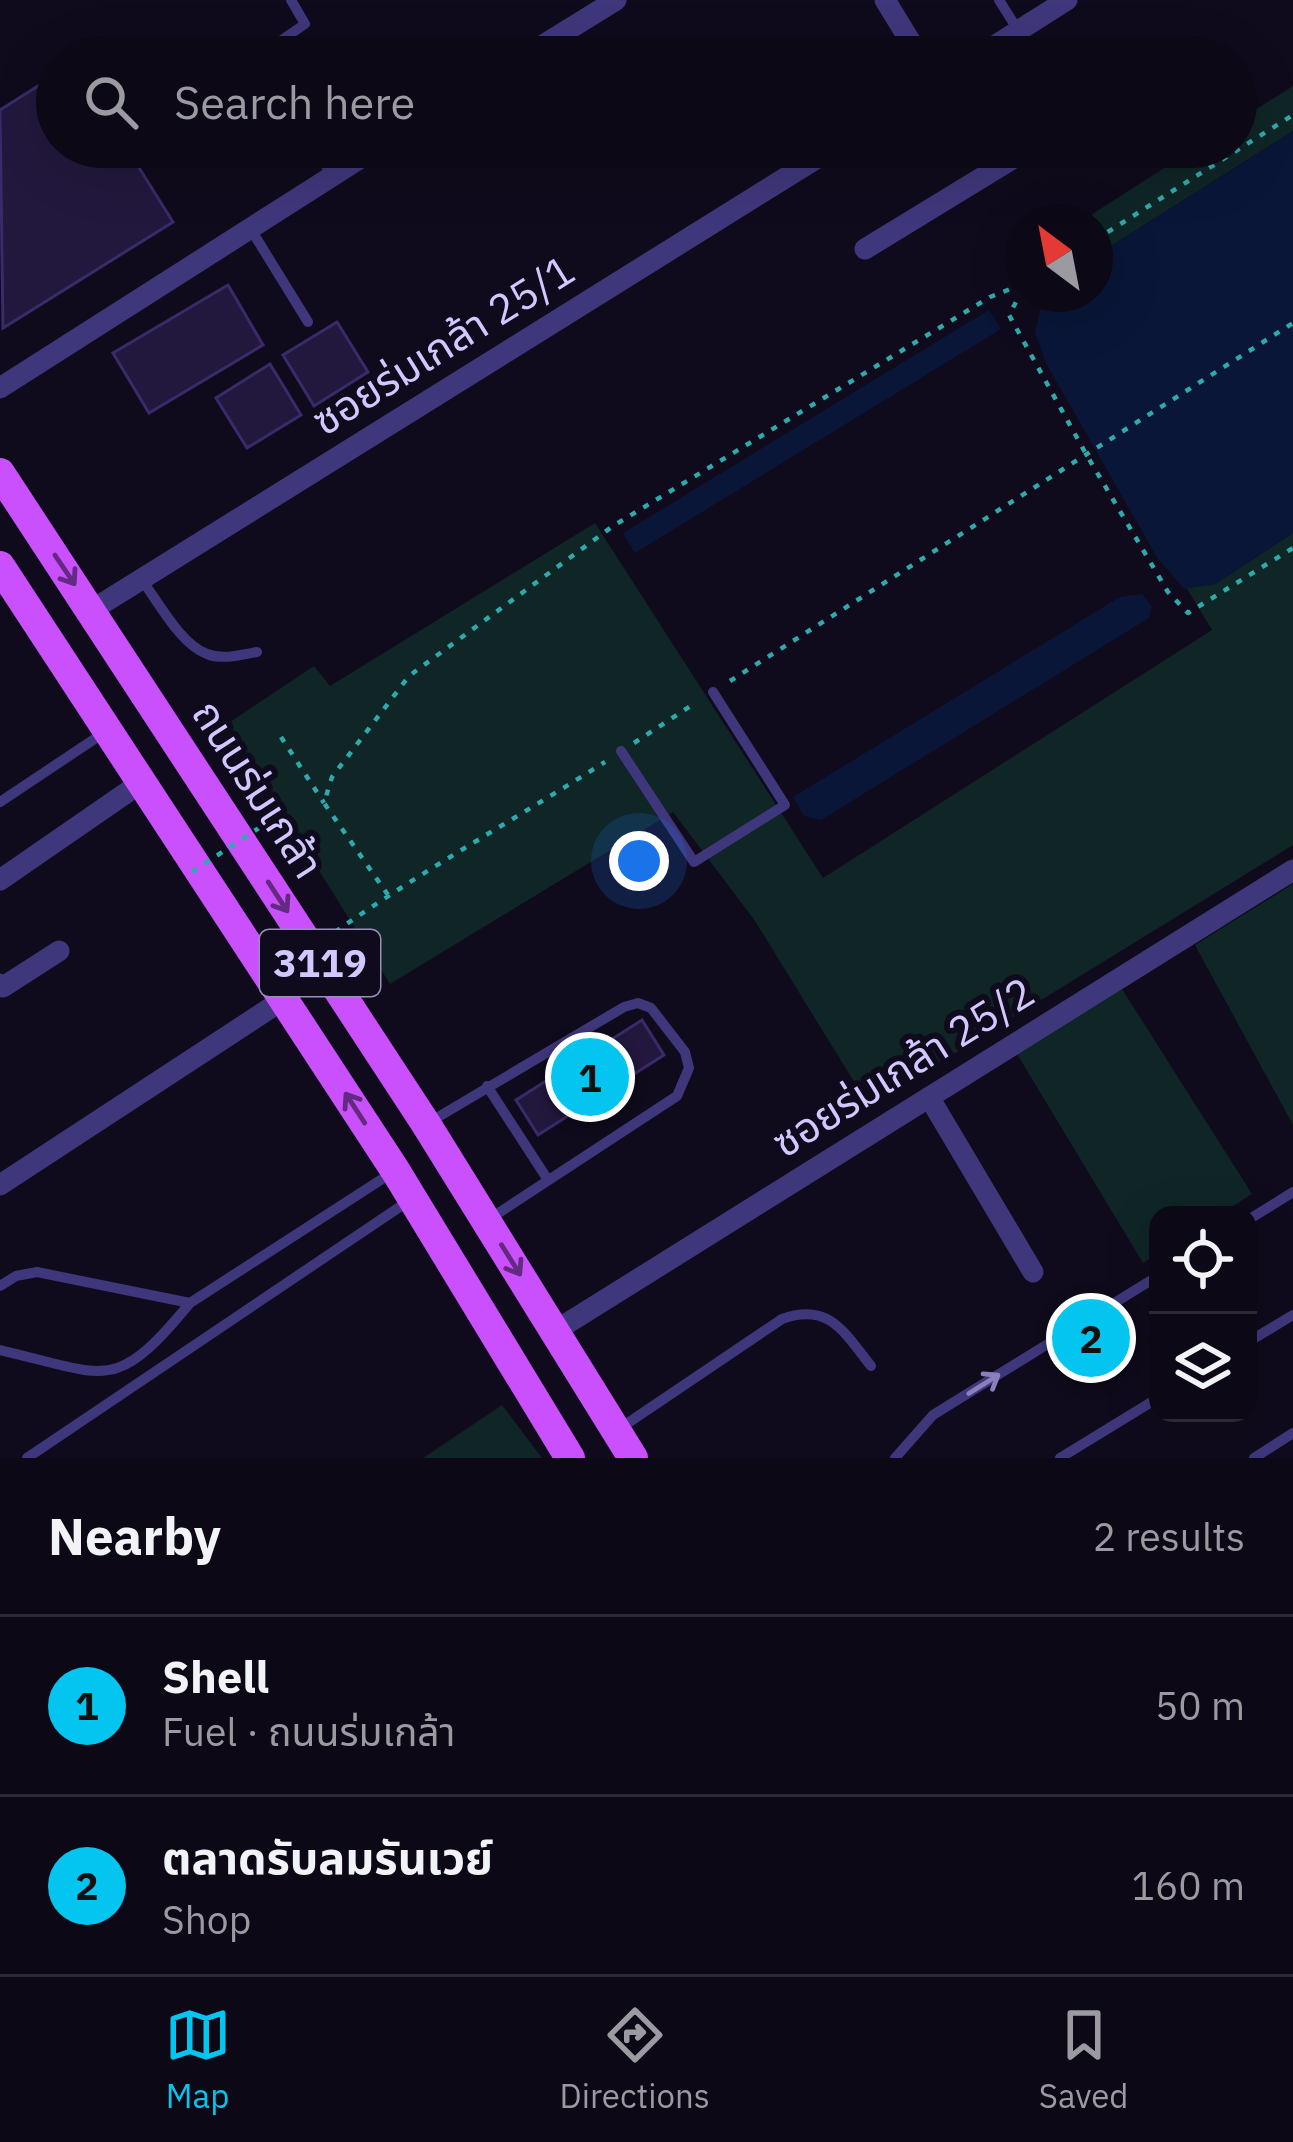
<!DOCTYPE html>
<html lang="en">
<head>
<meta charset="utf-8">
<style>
	:root { --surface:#0c0815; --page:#1a1622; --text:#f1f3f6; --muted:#9a9aa0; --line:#2c2934; --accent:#03c5ef }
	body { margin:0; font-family:"IBM Plex Sans","Noto Sans Thai",sans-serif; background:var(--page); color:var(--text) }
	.controls { position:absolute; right:36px; bottom:36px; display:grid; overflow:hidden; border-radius:24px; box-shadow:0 12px 48px #0002 }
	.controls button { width:108px; height:108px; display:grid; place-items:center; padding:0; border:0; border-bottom:3px solid var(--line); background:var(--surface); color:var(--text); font:60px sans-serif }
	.compass { position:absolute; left:1005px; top:204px; width:108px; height:108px; border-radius:50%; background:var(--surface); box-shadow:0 12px 48px #0002; rotate:328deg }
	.you { position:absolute; left:639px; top:861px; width:42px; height:42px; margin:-30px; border:9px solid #fff; border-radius:50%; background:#1a73e8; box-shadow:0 0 0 18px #1a73e833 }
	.badge { display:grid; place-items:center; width:78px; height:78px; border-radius:50%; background:var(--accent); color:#111; font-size:39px; font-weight:700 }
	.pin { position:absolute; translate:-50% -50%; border:6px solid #fff; box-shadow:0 3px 12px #0006 }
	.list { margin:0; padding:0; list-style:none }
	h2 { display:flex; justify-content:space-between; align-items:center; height:156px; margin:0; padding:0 48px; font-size:51px }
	h2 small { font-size:39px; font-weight:400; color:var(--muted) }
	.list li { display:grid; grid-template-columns:78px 1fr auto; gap:36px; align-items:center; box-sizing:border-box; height:180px; padding:0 48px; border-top:3px solid var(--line) }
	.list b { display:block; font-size:45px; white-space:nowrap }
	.list p { margin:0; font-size:39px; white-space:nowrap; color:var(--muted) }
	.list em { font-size:39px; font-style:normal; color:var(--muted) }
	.icon { flex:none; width:66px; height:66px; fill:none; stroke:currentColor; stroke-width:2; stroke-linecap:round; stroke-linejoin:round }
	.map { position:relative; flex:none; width:1293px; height:1458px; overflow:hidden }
	.search { position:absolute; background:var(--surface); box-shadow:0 12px 48px #0002; left:36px; right:36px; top:36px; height:132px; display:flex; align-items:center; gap:30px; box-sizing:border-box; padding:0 42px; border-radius:66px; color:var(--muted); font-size:45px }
	.sheet { height:516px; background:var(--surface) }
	nav { display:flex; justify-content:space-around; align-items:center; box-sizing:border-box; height:168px; border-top:3px solid var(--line); background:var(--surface); font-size:33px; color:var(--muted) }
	nav a { display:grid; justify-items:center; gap:6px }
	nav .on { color:var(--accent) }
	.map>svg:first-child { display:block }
	.green { fill:#0f2526 }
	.water { fill:#091638 }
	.building { fill:#22183d; stroke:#3b2a69; stroke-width:3 }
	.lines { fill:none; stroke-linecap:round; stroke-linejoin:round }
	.path { stroke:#2eaaac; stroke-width:4.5; stroke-dasharray:6 9; stroke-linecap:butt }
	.lane { stroke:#3f377b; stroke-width:10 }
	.street { stroke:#3f377b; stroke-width:21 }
	.primary { stroke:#ca50fd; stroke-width:30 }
	.path-bridge { stroke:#2eaaac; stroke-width:4.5; stroke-dasharray:6 9; stroke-linecap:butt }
	.oneway { stroke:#642a81 }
	.oneway2 { stroke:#887fbc }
	.labels { text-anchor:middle; stroke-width:12; stroke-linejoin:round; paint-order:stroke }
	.shield { fill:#100b1c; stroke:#988fba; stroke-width:3 }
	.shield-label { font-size:39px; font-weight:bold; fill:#d2c7fe }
	.street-label { font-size:42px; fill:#d2c7fe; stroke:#100b1c }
</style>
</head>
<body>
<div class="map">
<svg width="1293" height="1458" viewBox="0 0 1293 1458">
	<rect width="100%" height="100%" fill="#100b1c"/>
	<path class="green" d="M 1293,86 L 1293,131 L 1095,256 L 1095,222 L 1080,222 L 1197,147 L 1236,147 L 1236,122 Z
		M 595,523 L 823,878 L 1212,630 L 1186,587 L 1215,584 L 1293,533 L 1293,845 L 869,1106 L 755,921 L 673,812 L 390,984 L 227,724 L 314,666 L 330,686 Z
		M 1293,884 L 1293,1125 L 1195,945 Z
		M 1122,989 L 1252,1194 L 1219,1215 L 1158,1215 L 1158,1254 L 1143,1263 L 1017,1054 Z
		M 502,1405 L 542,1458 L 423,1458 Z"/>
	<path class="water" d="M 1293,131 L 1293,533 L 1215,584 L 1184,589 L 1158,559 L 1046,363 L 1035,333 L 1043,298 L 1046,294 L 1095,294 L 1095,256 Z
		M 989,310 L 1001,329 L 635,553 L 623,533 Z
		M 1142,594 L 1152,607 L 1149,618 L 821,820 L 804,816 L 793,797 L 1120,597 Z"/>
	<path class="building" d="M 57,74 L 57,147 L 126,147 L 173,222 L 3,328 L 0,110 Z
		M 228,285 L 263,345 L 149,413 L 113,353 Z
		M 337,322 L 368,372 L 314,406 L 283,355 Z
		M 270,364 L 301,415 L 247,448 L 216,398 Z
		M 642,1020 L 664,1055 L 538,1135 L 516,1100 Z"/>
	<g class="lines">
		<path class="path" d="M 1095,240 L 1293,115
			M 1023,289 L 1009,315 L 1086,454 L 1168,592 L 1188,613 L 1293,548
			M 730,681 L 1293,323
			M 281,737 L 324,803
			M 634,743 L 695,703
			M 257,790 L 282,819 L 284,829 L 278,828 L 274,818
			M 388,895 L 324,803 L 332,777 L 409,676 L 613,526 L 990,297 L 1023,284
			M 335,932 C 422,871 515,819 605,762"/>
		<path class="lane" d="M 999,0 L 1018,30
			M 257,57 L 305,24 L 291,0
			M 313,147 L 332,175
			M 250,228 L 308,322
			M 141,579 C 158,601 180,644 207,654 C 222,660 241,655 257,652
			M 621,751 L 694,862 L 785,805 L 713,692
			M 0,802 L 102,734
			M 487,1086 L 548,1180
			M 428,1123 L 624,1007 L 638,1003 L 651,1008 L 685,1052 L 689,1068 L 677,1096 L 491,1218
			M 1248,1220 L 1293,1192
			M 0,1286 L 16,1276 L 37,1272 L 190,1303 L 393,1172
			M 1248,1342 L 1293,1315
			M 0,1350 C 108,1375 114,1395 190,1303
			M 619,1429 L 782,1319 C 829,1302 844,1332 871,1366
			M 27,1458 L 407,1202
			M 895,1458 L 933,1415 L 1158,1276
			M 1060,1458 L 1158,1398
			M 1254,1458 L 1293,1433"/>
		<path class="street" d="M 885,0 L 920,57
			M 524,57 L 616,0
			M 977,57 L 1067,0
			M 978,147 L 992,170
			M 865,249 L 1032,147
			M 0,388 L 378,147
			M 92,610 L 835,147
			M 0,880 L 142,782
			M 0,984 L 3,987 L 59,951
			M 929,1097 L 1033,1272
			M 0,1185 L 284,999
			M 555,1331 L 1293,870"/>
		<path class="primary" d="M 0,473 L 426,1124 L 633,1458
			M 0,566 L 395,1170 L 570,1458"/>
		<path class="path-bridge" d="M 192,872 L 274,818"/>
	</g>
	<defs><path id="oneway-shaft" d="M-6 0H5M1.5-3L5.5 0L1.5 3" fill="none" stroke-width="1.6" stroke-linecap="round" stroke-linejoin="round" transform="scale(3)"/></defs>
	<g class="oneway">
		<use href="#oneway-shaft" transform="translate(65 570) rotate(56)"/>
		<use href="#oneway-shaft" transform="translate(278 897) rotate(57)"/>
		<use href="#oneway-shaft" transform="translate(355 1108) rotate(-123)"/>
		<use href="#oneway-shaft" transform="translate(511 1260) rotate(58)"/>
	</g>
	<use class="oneway2" href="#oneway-shaft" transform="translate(984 1384) rotate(-32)"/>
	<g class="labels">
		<rect class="shield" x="260" y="930" width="120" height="66" rx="9"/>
		<g class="shield-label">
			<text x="320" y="977">3119</text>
		</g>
		<g class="street-label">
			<text transform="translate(443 345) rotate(-32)" y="15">ซอยร่มเกล้า 25/1</text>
			<text transform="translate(258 789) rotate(57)" y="15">ถนนร่มเกล้า</text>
			<text transform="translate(903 1067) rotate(-32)" y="15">ซอยร่มเกล้า 25/2</text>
		</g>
	</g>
</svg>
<div class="controls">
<button><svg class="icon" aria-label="locate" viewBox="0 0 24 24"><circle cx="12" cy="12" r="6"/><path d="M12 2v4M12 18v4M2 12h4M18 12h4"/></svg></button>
<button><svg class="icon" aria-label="layers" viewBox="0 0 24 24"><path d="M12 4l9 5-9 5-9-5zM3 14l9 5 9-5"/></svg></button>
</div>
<svg class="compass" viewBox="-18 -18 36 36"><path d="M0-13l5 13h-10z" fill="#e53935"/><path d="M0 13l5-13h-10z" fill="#9a9aa0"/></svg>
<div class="you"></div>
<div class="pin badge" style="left:590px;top:1077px">1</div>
<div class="pin badge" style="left:1091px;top:1338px">2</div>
<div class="search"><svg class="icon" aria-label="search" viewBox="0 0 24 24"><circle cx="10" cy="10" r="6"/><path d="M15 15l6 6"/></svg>Search here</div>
</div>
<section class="sheet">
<h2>Nearby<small>2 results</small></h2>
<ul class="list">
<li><span class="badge">1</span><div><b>Shell</b><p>Fuel · ถนนร่มเกล้า</p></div><em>50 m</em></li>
<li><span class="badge">2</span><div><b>ตลาดรับลมรันเวย์</b><p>Shop</p></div><em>160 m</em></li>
</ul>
</section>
<nav>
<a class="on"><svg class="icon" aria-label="map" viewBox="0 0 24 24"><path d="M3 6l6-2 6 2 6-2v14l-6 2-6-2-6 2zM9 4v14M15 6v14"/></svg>Map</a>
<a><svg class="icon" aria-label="directions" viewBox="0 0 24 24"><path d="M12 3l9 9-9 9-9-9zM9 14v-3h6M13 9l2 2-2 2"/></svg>Directions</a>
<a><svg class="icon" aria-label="saved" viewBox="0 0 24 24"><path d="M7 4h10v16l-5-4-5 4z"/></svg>Saved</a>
</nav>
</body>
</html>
